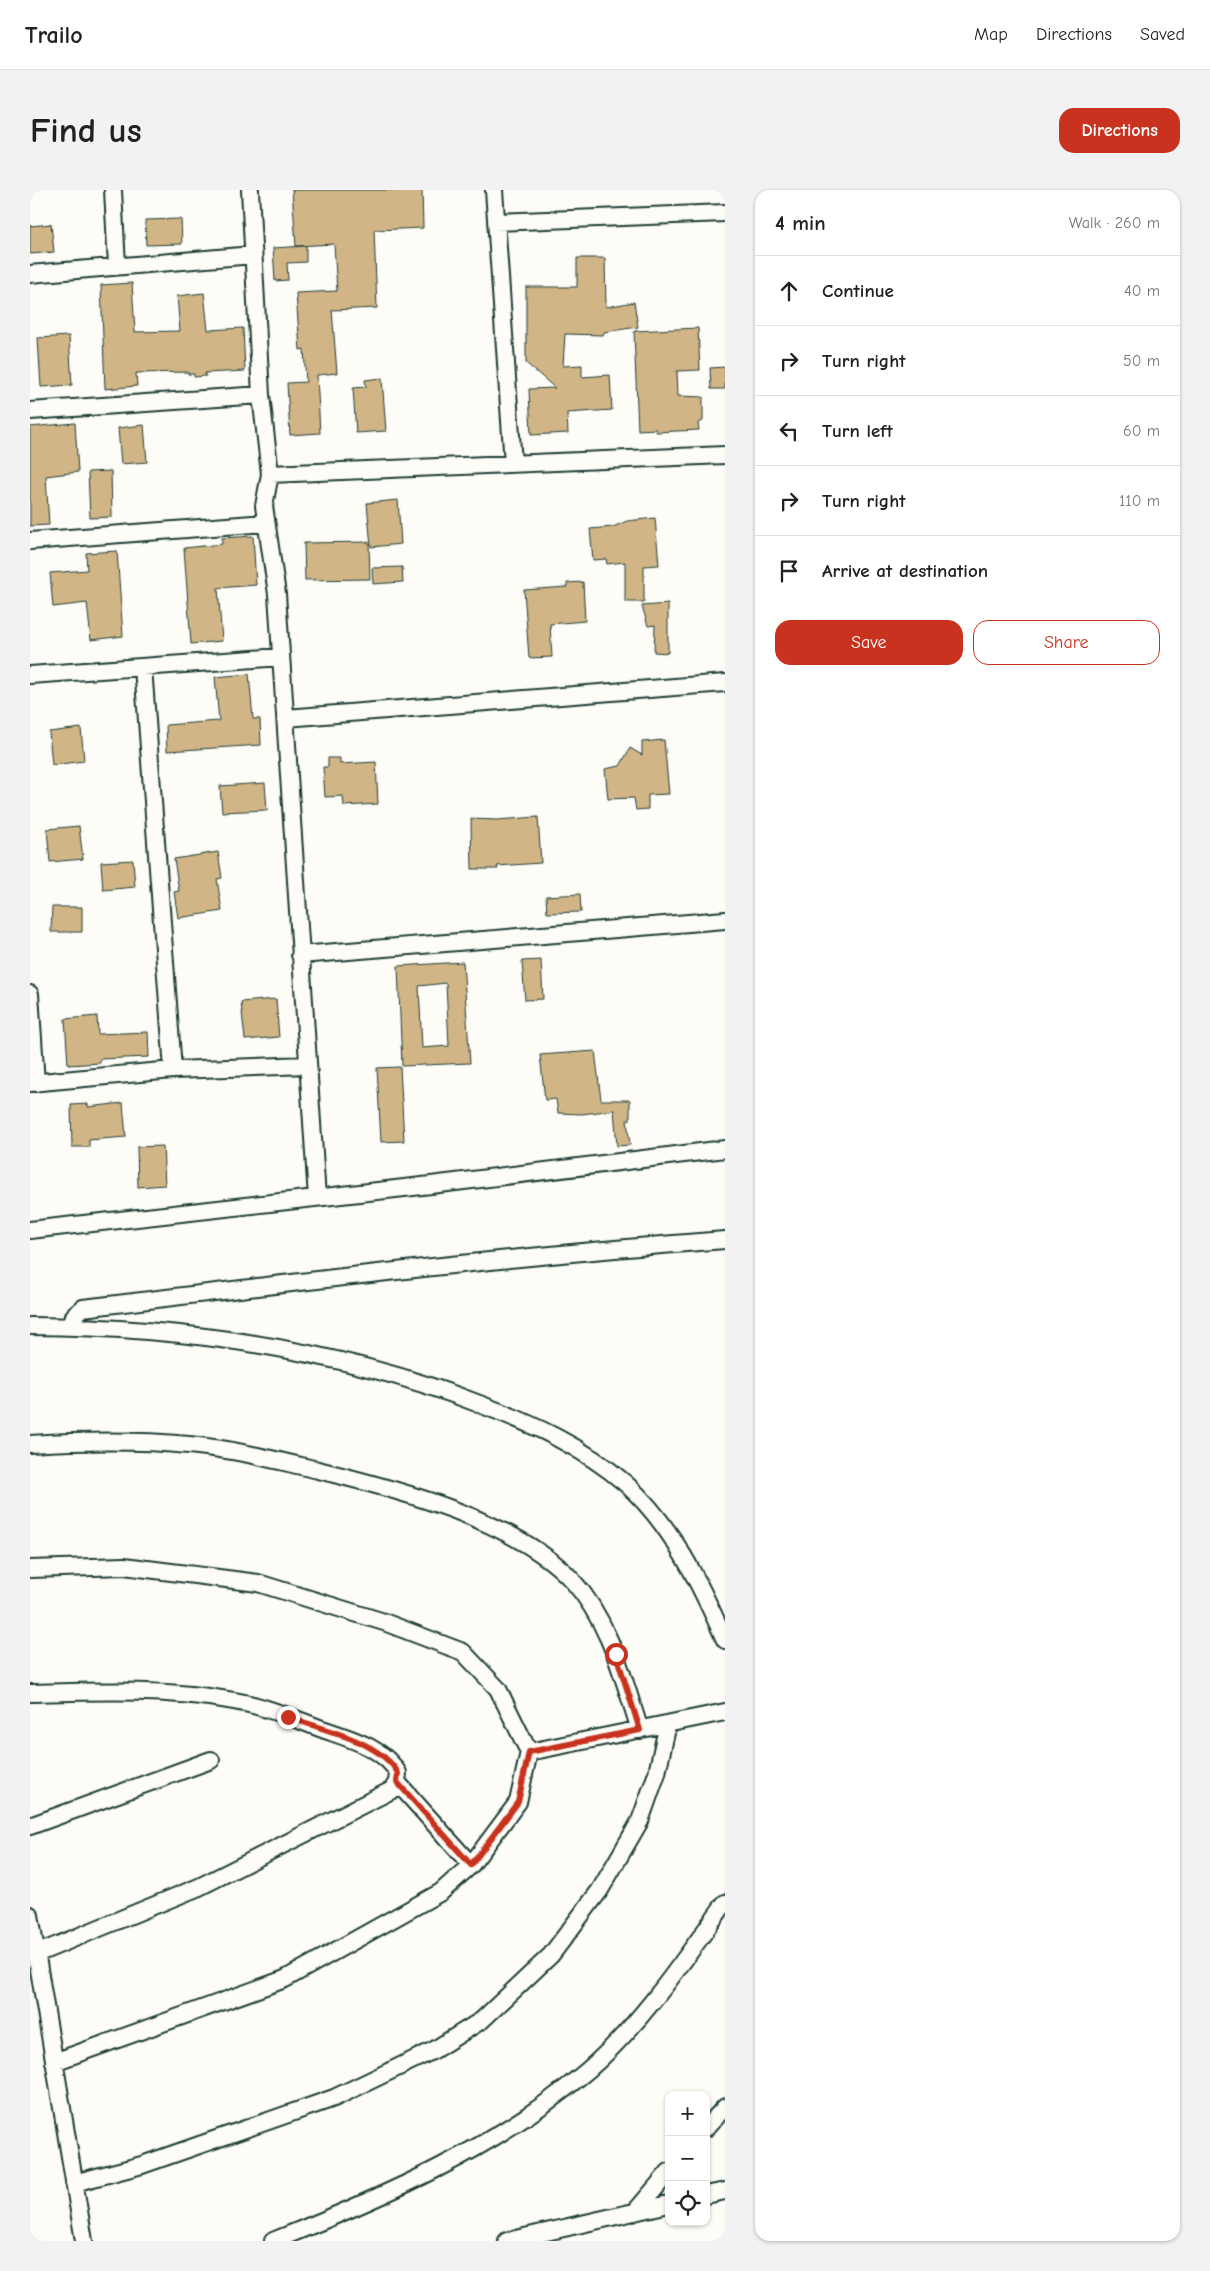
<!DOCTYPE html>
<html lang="en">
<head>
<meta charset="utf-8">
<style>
	:root { --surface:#fff; --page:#f2f2f2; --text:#202124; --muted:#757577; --line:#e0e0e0; --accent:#c8321e }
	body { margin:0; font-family:"Comic Neue",sans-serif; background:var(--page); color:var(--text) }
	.controls { position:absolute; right:15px; bottom:15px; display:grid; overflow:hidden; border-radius:10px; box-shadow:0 1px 4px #0004 }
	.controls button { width:45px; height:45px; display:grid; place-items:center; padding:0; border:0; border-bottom:1px solid var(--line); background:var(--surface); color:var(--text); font:25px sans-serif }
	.stop { position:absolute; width:15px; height:15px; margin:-11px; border:4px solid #c8321e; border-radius:50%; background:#fff }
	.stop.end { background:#c8321e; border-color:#fff; box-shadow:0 1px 5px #0008 }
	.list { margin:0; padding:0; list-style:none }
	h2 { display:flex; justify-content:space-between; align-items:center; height:65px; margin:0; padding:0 20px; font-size:21px }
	h2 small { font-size:16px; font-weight:400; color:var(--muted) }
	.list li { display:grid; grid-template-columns:32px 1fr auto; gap:15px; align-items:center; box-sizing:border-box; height:70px; padding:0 20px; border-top:1px solid var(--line) }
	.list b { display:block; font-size:19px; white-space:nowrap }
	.list em { font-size:16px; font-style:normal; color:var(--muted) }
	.actions { display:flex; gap:10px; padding:15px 20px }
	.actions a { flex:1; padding:11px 0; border:1px solid var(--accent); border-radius:15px; text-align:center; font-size:18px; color:var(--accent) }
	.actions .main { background:var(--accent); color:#fff }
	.icon { flex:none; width:28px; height:28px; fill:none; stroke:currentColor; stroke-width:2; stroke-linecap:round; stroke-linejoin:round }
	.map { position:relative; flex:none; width:695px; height:2051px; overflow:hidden; border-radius:15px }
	header { display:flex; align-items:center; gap:30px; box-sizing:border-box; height:70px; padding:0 25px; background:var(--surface); border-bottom:1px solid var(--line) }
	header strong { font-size:24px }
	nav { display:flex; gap:28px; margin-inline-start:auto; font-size:18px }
	.intro { display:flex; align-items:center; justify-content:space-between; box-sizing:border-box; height:120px; padding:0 30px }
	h1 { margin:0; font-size:35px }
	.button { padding:12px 22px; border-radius:15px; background:var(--accent); color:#fff; font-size:18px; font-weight:700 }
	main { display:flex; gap:30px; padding:0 30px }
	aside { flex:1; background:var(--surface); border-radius:15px; box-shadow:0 1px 4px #0004 }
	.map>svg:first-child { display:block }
	.building { fill:#d1b586; stroke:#1f3d34; fill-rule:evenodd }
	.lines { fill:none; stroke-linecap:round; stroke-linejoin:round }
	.minor-casing { stroke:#1f3d34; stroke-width:20 }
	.minor { stroke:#fdfcf7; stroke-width:16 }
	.route { stroke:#c8321e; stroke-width:6 }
</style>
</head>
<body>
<header>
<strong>Trailo</strong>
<nav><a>Map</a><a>Directions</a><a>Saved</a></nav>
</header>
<div class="intro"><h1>Find us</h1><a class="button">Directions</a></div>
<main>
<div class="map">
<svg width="695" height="2051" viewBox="0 0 695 2051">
	<rect width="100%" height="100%" fill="#fdfcf7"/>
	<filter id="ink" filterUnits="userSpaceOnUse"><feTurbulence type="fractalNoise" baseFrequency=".02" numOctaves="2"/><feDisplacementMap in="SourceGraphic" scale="10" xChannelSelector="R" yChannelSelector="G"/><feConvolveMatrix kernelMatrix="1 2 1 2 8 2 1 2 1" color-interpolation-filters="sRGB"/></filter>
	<g filter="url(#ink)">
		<path class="building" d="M 262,0 L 392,0 L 393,38 L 344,40 L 347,118 L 302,120 L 307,183 L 287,185 L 290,243 L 260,245 L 257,193 L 276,192 L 274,159 L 270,160 L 266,103 L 307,101 L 304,54 L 266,56 Z
			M 151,29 L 152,54 L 116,55 L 115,30 Z
			M 21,34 L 24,62 L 0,64 L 0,36 Z
			M 276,56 L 276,72 L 257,73 L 258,90 L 245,91 L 243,58 Z
			M 547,68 L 575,68 L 576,117 L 604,112 L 608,137 L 574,142 L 573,145 L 535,144 L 533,176 L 552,175 L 552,187 L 580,185 L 582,220 L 537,223 L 538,243 L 501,245 L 499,199 L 525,198 L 496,173 L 496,97 L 547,97 Z
			M 102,93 L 105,142 L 150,141 L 147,106 L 174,103 L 178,140 L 213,138 L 215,181 L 175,183 L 176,186 L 164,187 L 164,184 L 158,184 L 158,182 L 106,183 L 107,196 L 75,199 L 71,95 Z
			M 668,138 L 670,180 L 647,181 L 648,206 L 673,207 L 673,231 L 668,233 L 669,240 L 626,242 L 626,239 L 608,240 L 604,141 Z
			M 39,146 L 42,195 L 11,197 L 8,148 Z
			M 695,177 L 695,199 L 681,199 L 680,178 Z
			M 352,188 L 356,241 L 326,243 L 323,198 L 336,197 L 335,190 Z
			M 45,233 L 48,282 L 16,286 L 19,335 L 0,336 L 0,237 Z
			M 114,235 L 117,272 L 91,274 L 88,238 Z
			M 81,281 L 82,327 L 60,328 L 58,282 Z
			M 368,310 L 371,354 L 341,357 L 337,313 Z
			M 625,328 L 629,375 L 614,376 L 614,412 L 595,412 L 595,372 L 577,374 L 576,369 L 563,370 L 560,339 L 583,337 L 597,331 Z
			M 223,346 L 226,395 L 188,398 L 192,451 L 161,454 L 154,358 L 192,354 L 192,348 Z
			M 339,352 L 340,389 L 275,390 L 274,353 Z
			M 87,361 L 93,446 L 61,450 L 57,413 L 23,417 L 20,383 L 57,380 L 56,363 Z
			M 372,377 L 373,392 L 343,394 L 342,378 Z
			M 553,392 L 555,431 L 520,434 L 522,467 L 499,468 L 494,400 L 537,397 L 537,393 Z
			M 638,414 L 638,463 L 624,462 L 625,435 L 618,436 L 612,416 Z
			M 219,484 L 223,529 L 230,529 L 231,555 L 137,561 L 136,535 L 189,531 L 185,487 Z
			M 51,538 L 54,571 L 22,575 L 19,542 Z
			M 634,550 L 639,604 L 618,605 L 618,619 L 606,620 L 604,608 L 578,609 L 575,579 L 590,576 L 600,558 L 612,565 L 612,552 Z
			M 298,568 L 310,568 L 310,574 L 346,572 L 348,614 L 314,616 L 313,606 L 295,607 L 293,577 L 298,577 Z
			M 235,593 L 237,620 L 192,622 L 190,596 Z
			M 508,627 L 511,673 L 467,676 L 468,679 L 442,679 L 441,629 L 467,630 Z
			M 49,636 L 53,669 L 20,672 L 17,639 Z
			M 188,662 L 192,688 L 187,689 L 192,721 L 148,728 L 144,702 L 149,701 L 144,669 Z
			M 103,670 L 105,697 L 73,700 L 71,672 Z
			M 550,704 L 551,722 L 517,723 L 516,706 Z
			M 22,717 L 52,717 L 52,742 L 21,742 Z
			M 511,770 L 513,809 L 495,810 L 492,771 Z
			M 433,772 L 440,873 L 372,876 L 368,776 ZM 416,793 L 419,856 L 392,858 L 389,796 Z
			M 246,809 L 249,847 L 215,850 L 211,812 Z
			M 67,826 L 68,844 L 118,842 L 119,867 L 70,869 L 70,873 L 38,875 L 35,829 Z
			M 565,861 L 571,910 L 600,910 L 600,930 L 597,930 L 600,955 L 587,956 L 584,920 L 552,924 L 528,923 L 526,909 L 515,910 L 510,865 Z
			M 370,877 L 374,951 L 351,952 L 347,878 Z
			M 93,913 L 96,947 L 59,950 L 59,957 L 42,957 L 41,915 L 58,914 L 58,917 Z
			M 133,956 L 135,995 L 108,997 L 107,957 Z"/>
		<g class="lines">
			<g class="minor-casing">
				<path id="minor" d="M 83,0 L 87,76
					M 220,0 L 231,205 L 240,284 L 234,316 L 247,404 L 287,1008
					M 464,0 L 483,274
					M 466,32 L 695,23
					M 0,84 L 223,65
					M 0,221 L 231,205
					M 240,284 L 695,265
					M 0,351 L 236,333
					M 113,477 L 143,880
					M 0,485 L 251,467
					M 256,528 L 695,493
					M 270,765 L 695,730
					M 0,804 L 6,893
					M 0,893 L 143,880 L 277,875
					M 0,1040 L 401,995 L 695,959
					M 0,1136 C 153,1137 309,1159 452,1215 C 503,1234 553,1257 595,1293 C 642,1334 670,1394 695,1450
					M 42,1136 L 44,1126 L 53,1118 C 266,1092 480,1066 695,1050
					M 0,1254 C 53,1251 106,1250 159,1255 C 203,1259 246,1270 288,1280 C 366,1299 486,1330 542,1390 C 580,1432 593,1488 610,1540
					M 0,1379 L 94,1376 L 228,1393 L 354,1432 L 433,1462 L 468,1499 L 499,1562 L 488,1612 L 441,1675 L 411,1702 L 255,1789 L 24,1872
					M 0,1503 C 73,1501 148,1498 219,1514 C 245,1520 270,1531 295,1540 C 321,1549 354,1558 368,1583 L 367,1592 L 362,1600 L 169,1697 L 6,1764
					M 499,1562 L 695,1522
					M 367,1592 L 441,1675
					M 0,1636 L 181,1570
					M 0,1725 L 54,2051
					M 676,1938 L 695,1917
					M 44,1993 L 112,1975 L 304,1908 L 404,1860 L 452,1830 L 521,1765 L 570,1700 L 610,1631 L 627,1583 L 638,1534
					M 676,2005 L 695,2001
					M 605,2022 L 639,1982
					M 243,2051 C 353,2007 467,1958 558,1880 C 613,1832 653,1771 695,1713
					M 477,2051 L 639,2014"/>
			</g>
			<use href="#minor" class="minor"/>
		</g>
	</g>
	<g class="lines" filter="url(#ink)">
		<path class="route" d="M 258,1527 C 291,1539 350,1551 368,1583 L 367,1592 L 441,1675 L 488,1612 L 499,1562 L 610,1540 L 586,1464"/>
	</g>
</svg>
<div class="controls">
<button>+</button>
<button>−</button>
<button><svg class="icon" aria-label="locate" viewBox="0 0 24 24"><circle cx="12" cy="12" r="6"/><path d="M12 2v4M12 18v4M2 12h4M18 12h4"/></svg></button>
</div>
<div class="stop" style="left:586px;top:1464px"></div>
<div class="stop end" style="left:258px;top:1527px"></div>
</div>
<aside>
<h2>4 min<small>Walk · 260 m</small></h2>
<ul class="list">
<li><svg class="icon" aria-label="ahead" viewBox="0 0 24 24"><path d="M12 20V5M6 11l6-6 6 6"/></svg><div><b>Continue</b></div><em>40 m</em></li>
<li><svg class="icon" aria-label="right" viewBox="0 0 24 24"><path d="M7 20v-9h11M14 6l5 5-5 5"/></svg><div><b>Turn right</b></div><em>50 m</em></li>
<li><svg class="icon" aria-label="left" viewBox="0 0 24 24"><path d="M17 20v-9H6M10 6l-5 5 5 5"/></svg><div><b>Turn left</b></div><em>60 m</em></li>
<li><svg class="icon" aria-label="right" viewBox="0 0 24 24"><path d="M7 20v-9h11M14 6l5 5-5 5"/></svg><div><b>Turn right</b></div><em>110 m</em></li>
<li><svg class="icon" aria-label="arrive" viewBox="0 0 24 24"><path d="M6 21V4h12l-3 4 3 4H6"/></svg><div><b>Arrive at destination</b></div></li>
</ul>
<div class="actions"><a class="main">Save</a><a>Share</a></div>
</aside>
</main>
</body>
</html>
